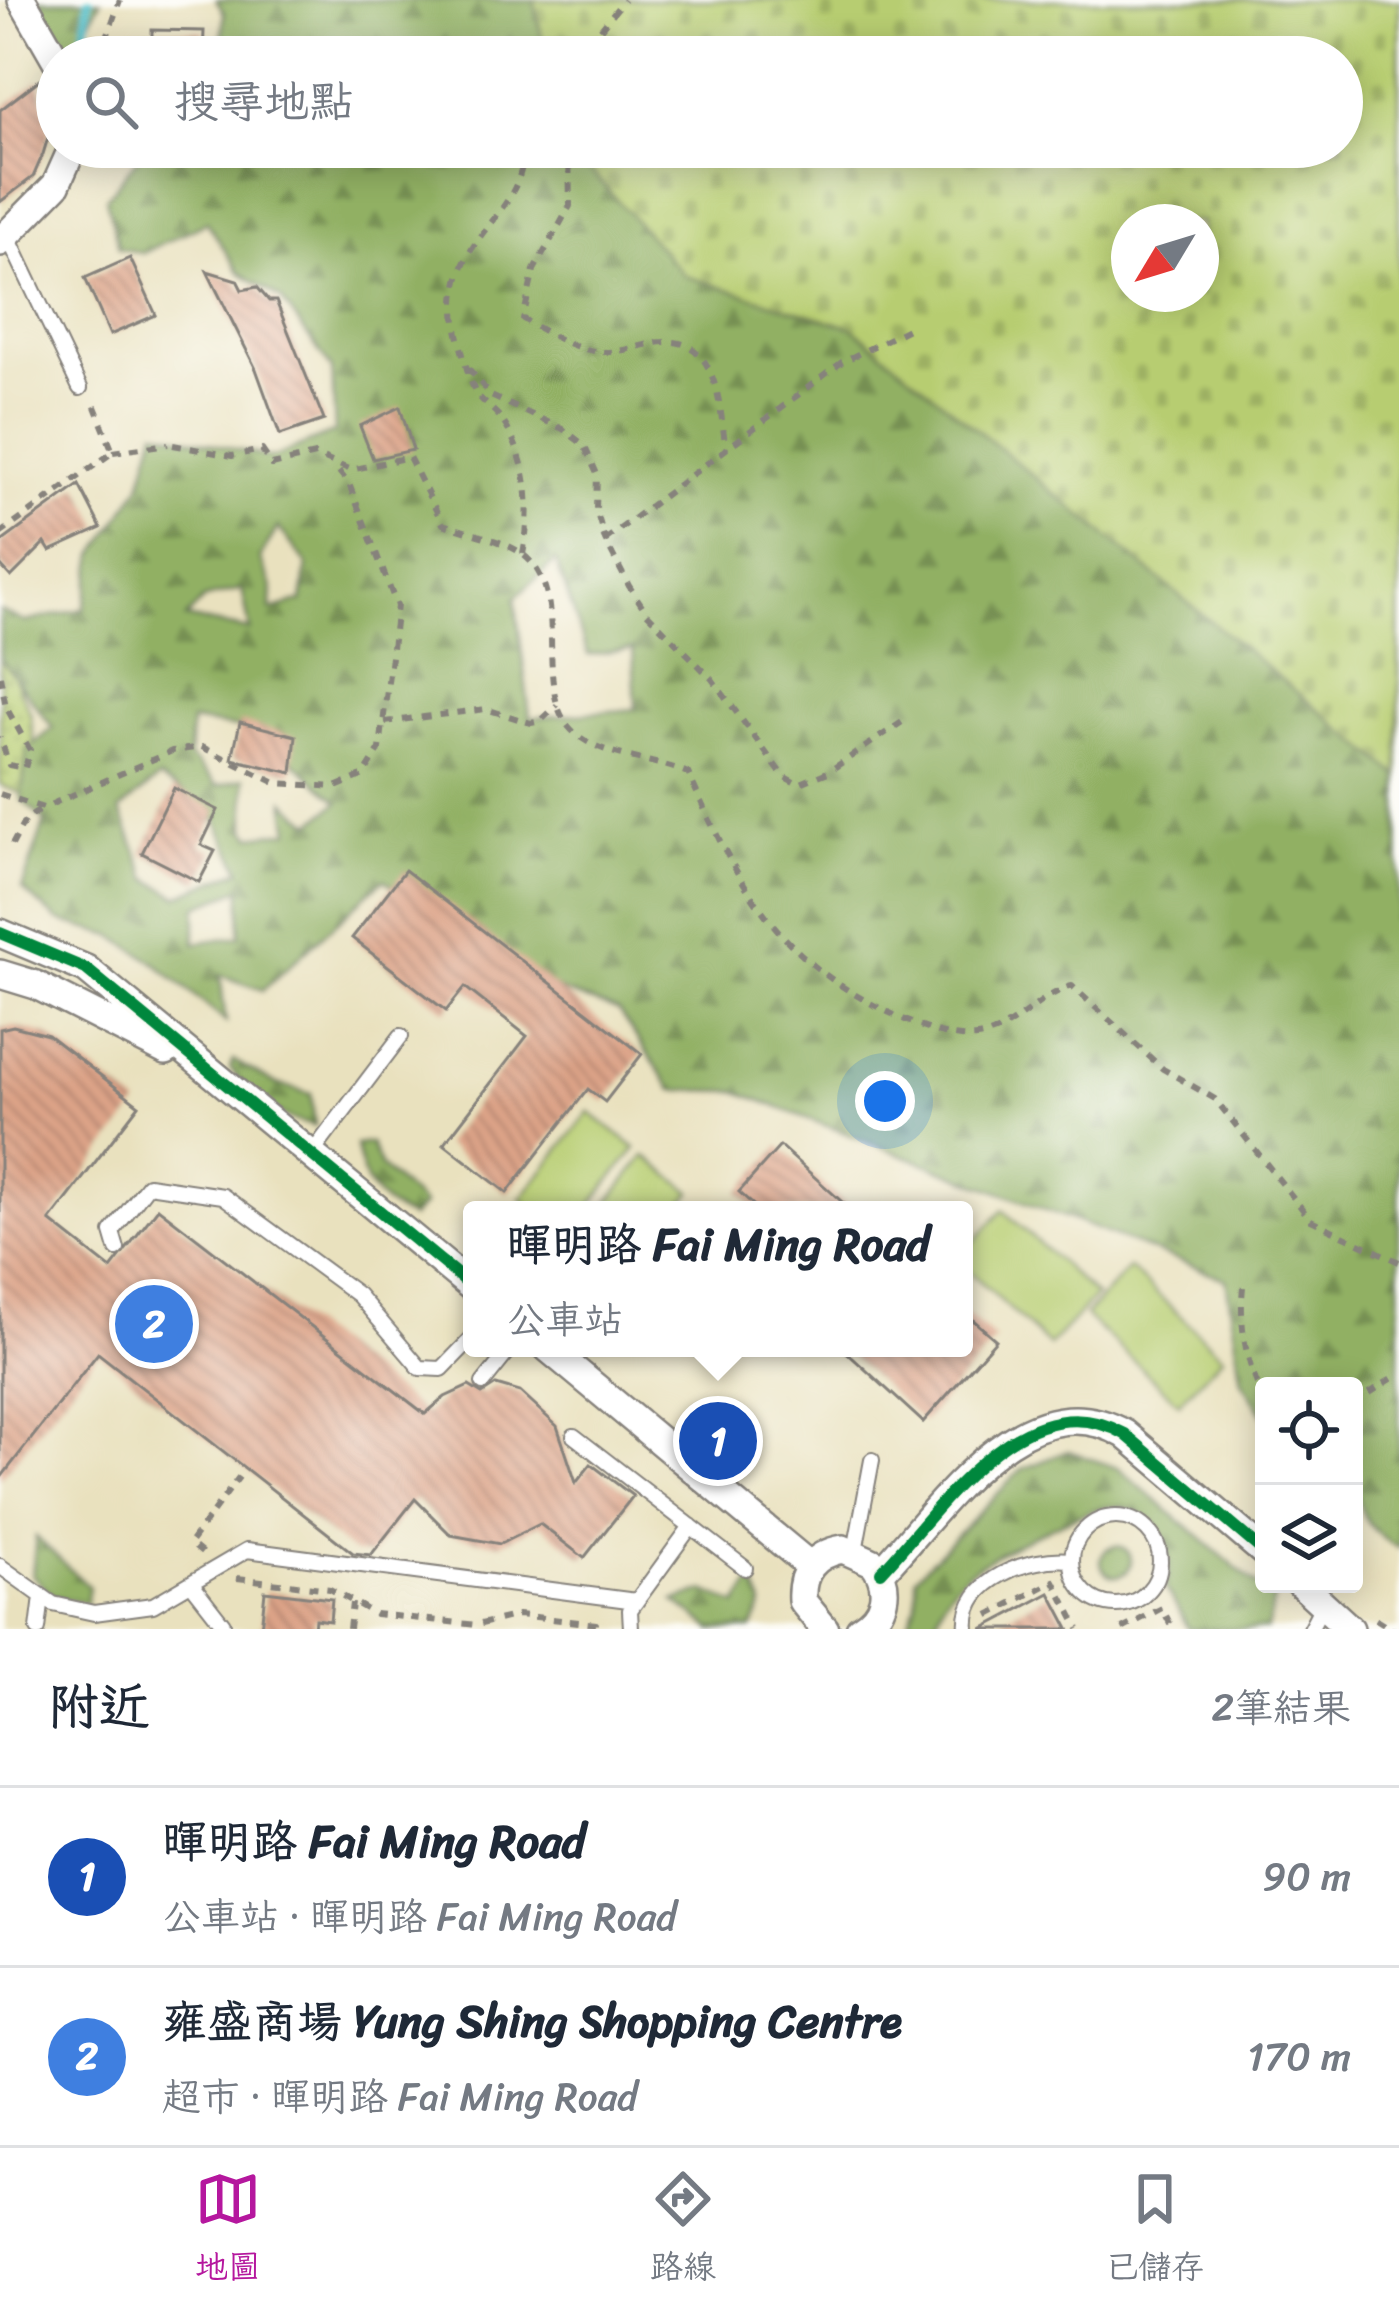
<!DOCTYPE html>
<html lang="zh-TW">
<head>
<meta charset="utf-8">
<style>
	:root { --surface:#fff; --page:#f2f2f3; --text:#1f2937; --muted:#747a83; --line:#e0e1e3; --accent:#b5179e }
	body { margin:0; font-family:Sriracha,"LXGW WenKai TC",sans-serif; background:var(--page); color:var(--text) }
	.controls { position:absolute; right:36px; bottom:36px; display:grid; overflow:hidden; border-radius:12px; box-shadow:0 6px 30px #0003 }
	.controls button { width:108px; height:108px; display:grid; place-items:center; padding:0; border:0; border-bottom:3px solid var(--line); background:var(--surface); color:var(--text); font:60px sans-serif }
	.compass { position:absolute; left:1111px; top:204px; width:108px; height:108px; border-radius:50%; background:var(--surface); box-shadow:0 6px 30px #0003; rotate:232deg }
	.you { position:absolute; left:885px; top:1101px; width:42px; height:42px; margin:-30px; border:9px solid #fff; border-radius:50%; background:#1a73e8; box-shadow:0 0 0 18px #1a73e833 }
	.badge { display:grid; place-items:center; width:78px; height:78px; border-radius:50%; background:var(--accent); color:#fff; font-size:39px; font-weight:700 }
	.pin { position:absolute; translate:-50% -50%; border:6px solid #fff; box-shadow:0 3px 12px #0006 }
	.popup { position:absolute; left:463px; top:1201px; width:510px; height:156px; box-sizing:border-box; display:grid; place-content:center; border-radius:12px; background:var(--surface); filter:drop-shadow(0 3px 9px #0005); font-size:39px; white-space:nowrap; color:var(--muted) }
	.popup b { font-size:45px; color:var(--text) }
	.popup::after { content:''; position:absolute; left:50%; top:100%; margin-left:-24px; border:24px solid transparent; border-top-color:var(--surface) }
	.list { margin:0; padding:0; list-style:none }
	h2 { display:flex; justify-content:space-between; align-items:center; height:156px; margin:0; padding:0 48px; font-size:51px }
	h2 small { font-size:39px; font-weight:400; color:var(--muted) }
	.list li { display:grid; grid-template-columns:78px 1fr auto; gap:36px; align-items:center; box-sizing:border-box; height:180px; padding:0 48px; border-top:3px solid var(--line) }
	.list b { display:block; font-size:45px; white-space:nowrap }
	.list p { margin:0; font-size:39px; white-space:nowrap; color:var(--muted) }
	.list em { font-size:39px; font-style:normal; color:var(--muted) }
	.icon { flex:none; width:66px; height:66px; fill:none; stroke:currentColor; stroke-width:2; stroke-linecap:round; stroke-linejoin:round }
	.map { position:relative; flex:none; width:1399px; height:1629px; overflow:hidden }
	.search { position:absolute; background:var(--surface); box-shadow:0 6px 30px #0003; left:36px; right:36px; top:36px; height:132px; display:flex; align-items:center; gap:30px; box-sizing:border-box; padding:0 42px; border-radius:66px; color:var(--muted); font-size:45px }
	.sheet { height:516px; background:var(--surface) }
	nav { display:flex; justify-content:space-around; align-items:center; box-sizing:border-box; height:168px; border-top:3px solid var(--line); background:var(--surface); font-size:33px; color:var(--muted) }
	nav a { display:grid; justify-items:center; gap:6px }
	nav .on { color:var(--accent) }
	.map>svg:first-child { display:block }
	.grass { fill:url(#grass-dots); stroke:#6c7856; stroke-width:3 }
	.forest { fill:url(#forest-firs); stroke:#5a694f; stroke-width:3; fill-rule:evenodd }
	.cemetery { fill:url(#cemetery-stones); stroke:#6c7856; stroke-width:3; fill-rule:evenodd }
	.pitch { fill:#b7cd71; stroke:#6c7856; stroke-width:3 }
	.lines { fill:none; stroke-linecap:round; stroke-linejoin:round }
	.stream { stroke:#4fbcc6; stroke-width:9 }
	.building { fill:url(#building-back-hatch) }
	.lane-casing { stroke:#86827c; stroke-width:18 }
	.street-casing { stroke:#86827c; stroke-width:32 }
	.path { stroke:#86827c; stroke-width:6; stroke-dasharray:9 9; stroke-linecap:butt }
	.lane { stroke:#fff; stroke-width:14 }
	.street { stroke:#fff; stroke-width:27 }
	.cycleway-casing { stroke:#fdfcf7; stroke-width:20 }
	.cycleway { stroke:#00873e; stroke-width:12 }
</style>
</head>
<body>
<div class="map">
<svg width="1399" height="1629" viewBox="0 0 1399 1629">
	<defs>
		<pattern id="grass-dots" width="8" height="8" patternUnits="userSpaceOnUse" patternTransform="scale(3)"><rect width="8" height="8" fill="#b7cd71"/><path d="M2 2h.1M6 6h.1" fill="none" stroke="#9db063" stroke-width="1.8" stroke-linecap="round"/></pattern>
		<pattern id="forest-firs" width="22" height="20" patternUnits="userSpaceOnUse" patternTransform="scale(3)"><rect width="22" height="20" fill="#91b063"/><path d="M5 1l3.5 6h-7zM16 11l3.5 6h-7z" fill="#768f53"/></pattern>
		<pattern id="cemetery-stones" width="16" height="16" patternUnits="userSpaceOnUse" patternTransform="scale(3)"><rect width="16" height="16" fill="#b7cd71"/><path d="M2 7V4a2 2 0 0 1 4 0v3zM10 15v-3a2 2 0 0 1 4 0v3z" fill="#9db063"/></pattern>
		<pattern id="building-back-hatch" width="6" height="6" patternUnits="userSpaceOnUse" patternTransform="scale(3)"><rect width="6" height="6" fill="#dca387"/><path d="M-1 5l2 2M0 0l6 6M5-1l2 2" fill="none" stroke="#b28470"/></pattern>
	</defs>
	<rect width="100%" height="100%" fill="#fdfcf7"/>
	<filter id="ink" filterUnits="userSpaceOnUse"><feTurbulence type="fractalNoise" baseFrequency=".00833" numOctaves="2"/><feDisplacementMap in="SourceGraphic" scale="24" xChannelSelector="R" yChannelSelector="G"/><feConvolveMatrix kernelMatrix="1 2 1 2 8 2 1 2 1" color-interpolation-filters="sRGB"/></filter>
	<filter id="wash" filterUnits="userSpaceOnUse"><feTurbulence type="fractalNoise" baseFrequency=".004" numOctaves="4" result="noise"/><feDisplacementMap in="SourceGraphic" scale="48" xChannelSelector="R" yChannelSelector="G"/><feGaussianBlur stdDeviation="2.7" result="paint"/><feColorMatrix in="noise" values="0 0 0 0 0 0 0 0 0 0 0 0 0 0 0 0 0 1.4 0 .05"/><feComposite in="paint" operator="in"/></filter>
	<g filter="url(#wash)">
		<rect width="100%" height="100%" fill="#e9e1be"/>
		<path class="grass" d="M 0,646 L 30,712 L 42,802 L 0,785 Z"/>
		<path class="forest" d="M 38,0 L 101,0 L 87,27 L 85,57 L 67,57 Z
			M 216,0 L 687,0 L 651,57 L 221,57 L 224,13 Z
			M 1399,0 L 1399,1548 C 1337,1519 1354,1445 1354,1386 L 1264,1386 L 1264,1416 L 1242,1381 L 1226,1279 L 736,1091 L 673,1090 L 618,1011 L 496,968 L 384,879 L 263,990 L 220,975 L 226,1022 L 154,962 L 113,936 L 59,921 L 22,889 L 45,821 L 21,799 L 27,750 L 53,728 L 0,658 L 0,611 L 25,622 L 84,609 L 95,555 L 141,485 L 156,430 L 272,458 L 335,432 L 332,369 L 281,299 L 239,272 L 207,222 L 143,253 L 119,248 L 106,198 L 147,147 L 1342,147 L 1342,57 ZM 1129,222 L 1201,222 L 1201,294 L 1129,294 ZM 278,527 L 307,564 L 302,601 L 271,610 L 272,587 L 260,558 ZM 556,561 L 588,655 L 633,649 L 636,709 L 530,718 L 515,598 ZM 242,589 L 250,630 L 186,618 L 205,598 ZM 191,721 L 259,731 L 339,802 L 312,823 L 285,801 L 290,831 L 252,836 L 246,829 L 245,778 L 218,786 L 189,757 ZM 159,778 L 212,811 L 241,870 L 178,896 L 148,879 L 120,810 ZM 241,889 L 240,936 L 195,943 L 197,906 Z
			M 233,1060 L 274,1083 L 311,1094 L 315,1126 C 276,1119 254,1098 230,1068 Z
			M 370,1143 L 381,1167 L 423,1205 L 411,1218 C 376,1203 362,1183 356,1145 Z
			M 1068,1451 L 1118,1468 L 1274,1600 L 1267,1629 L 1189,1629 L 1165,1587 C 1179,1547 1155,1501 1108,1507 C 1079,1510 980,1560 959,1580 C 945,1594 938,1610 935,1629 L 906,1629 L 916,1604 L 916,1576 L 1022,1469 Z
			M 36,1537 L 89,1587 L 86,1603 L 55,1597 L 32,1575 Z
			M1101 1561a15 15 0 1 1 30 0a15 15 0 1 1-30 0Z
			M 753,1581 L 763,1605 L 752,1629 L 712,1629 L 675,1601 L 705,1591 L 737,1605 Z"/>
		<path class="cemetery" d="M 534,0 L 1399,0 L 1399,776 L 853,328 L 685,276 L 569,147 L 1342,147 L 1342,57 L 546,57 ZM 1129,222 L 1201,222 L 1201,294 L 1129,294 Z"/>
		<path class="pitch" d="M 589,1112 L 636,1148 L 587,1210 L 535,1210 L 521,1199 Z
			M 645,1156 L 692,1192 L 677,1210 L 602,1210 Z
			M 1003,1210 L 1096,1296 L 1049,1346 L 964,1266 L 964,1252 Z
			M 1129,1268 L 1223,1356 L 1179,1403 L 1085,1316 Z"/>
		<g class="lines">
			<path class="stream" d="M 82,57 L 89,0"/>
		</g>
		<g id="blocks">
			<path class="building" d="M 152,30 L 204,31 L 203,57 L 152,57 Z
				M 39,80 L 50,131 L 43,154 L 33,177 L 0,202 L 0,110 Z
				M 130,258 L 156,315 L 110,335 L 85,278 Z
				M 207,271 L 237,280 L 242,290 L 257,287 L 269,301 L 276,301 L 324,420 L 280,435 L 256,369 Z
				M 400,407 L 413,450 L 373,459 L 360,426 Z
				M 79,485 L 101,528 L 50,551 L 45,543 L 11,577 L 0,565 L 0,543 Z
				M 240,722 L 296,736 L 292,773 L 232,759 Z
				M 174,788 L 218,810 L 201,845 L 215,851 L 199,882 L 142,853 Z
				M 405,870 L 642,1054 L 605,1102 L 588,1089 L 507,1193 L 444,1144 L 527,1036 L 465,987 L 446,1011 L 352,938 Z
				M 13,1026 L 48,1035 L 139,1105 L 50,1221 L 111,1269 L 158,1208 L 425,1414 L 445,1397 L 469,1386 L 482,1394 L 496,1385 L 520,1392 L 557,1426 L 576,1483 L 591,1464 L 633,1496 L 584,1558 L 540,1524 L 500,1544 L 451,1535 L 415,1499 L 371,1555 L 353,1553 L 98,1353 L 0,1479 L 0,1029 Z
				M 780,1146 L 851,1210 L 759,1210 L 739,1192 Z
				M 964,1312 L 996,1340 L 923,1422 L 842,1348 L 964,1348 Z
				M 265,1591 L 332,1599 L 330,1621 L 315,1619 L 314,1629 L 261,1629 Z
				M 1050,1593 L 1069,1629 L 982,1629 Z"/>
		</g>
	</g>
	<g filter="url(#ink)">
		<use href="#blocks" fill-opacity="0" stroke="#86827c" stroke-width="3"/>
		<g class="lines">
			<g class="lane-casing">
				<path id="lane" d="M 7,235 L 80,388
					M 310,1156 L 401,1036
					M 117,1249 L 112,1232 L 148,1185 L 223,1196 L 358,1295 L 420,1368 L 442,1369 L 472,1338
					M 483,1383 L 511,1348
					M 574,1436 L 745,1568
					M1072 1561a44 44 0 1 1 88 0a44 44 0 1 1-88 0Z
					M 855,1551 L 872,1460
					M 0,1566 L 53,1604 L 94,1613 L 153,1605 L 247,1550 L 636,1601
					M 191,1583 L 223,1624
					M 38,1629 L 42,1597
					M 631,1629 L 630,1610 L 691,1526
					M 967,1629 C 962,1579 1030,1556 1071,1560
					M 1310,1629 L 1323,1604"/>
			</g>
			<g class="street-casing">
				<path id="street" d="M 22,0 L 57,61
					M 0,242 L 56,185 L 73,147
					M 0,933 L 86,969 L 472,1287
					M 0,974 L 36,985 L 166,1051
					M 548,1348 L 810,1566
					M 881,1572 C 941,1509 1024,1377 1125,1434 L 1264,1552
					M 1301,1584 L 1350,1629
					M 825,1629 L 802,1601 C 800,1572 814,1554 843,1549 L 874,1563 C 892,1588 885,1614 860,1629"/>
			</g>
			<path class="path" d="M 100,57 L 120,0
				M 578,57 L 624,0
				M 569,147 L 570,206 L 534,270 L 523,319 C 549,334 579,353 609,352 C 628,351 646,343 664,342 C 719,337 720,412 726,450
				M 469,369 L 491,396 L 563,429 L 584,445 L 597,474 L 596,510 L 605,540 L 629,586 L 647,613 L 712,679 L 783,776 L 798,784 L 828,772 L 908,718
				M 173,445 L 232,456 L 262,450 L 272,465 L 315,455 L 351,470 L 409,457 L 443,524 C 467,533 501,539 521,553 C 574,591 532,682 569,727 C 594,757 653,758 688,773 C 737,882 776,959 888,1012 C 914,1024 947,1040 976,1037 C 1013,1033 1036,996 1072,986 L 1163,1069 L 1215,1099 L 1311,1220 L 1399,1262
				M 113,452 L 168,444
				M 0,534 L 113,452 L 92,399
				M 605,540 L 842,362 L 912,327
				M 523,554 C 532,509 529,460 502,420 C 495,410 483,403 476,393 C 470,385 457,334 456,322 C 445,235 524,220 524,147
				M 0,676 L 6,707 L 30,750 L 25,768 L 9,765 L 0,737
				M 385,722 L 486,709 L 531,723 L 541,721 L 557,705
				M 0,794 L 43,808 L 172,751 L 202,747 L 276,783 L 336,787 L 364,775 L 380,749 L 397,606 L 349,484 L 336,468
				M 12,845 L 25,820 L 43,808
				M 1243,1287 C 1239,1325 1246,1365 1264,1398
				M 1354,1403 L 1399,1374
				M 202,1553 L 190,1543 L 239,1477
				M 237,1578 L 330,1589 L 375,1614 L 477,1625 L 518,1615 L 596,1624 L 596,1629
				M 989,1615 L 1054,1581 L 1079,1629
				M 1376,1619 L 1392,1629
				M 349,1629 L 352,1603
				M 1122,1629 L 1162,1608 L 1173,1629"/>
			<use href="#lane" class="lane"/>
			<use href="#street" class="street"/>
			<g class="cycleway-casing">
				<path id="cycleway" d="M 0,933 L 86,969 L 472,1287
					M 881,1572 C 941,1509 1024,1377 1125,1434 L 1264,1552"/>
			</g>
			<use href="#cycleway" class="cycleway"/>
		</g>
	</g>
</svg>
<div class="controls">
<button><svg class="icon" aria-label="locate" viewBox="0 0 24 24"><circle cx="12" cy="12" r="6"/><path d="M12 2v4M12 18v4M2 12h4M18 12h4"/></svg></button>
<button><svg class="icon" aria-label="layers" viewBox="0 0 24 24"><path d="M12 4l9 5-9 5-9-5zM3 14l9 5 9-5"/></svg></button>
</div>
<svg class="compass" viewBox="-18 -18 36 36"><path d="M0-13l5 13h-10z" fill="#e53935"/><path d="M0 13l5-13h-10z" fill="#747a83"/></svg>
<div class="you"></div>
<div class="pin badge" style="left:718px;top:1441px;background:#1a4fb4">1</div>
<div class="popup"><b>暉明路 Fai Ming Road</b>公車站</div>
<div class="pin badge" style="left:154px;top:1324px;background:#3f7fe0">2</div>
<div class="search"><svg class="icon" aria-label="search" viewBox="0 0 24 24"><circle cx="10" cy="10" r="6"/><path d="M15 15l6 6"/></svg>搜尋地點</div>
</div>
<section class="sheet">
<h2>附近<small>2筆結果</small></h2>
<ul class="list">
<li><span class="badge" style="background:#1a4fb4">1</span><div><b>暉明路 Fai Ming Road</b><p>公車站 · 暉明路 Fai Ming Road</p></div><em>90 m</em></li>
<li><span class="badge" style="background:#3f7fe0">2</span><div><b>雍盛商場 Yung Shing Shopping Centre</b><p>超市 · 暉明路 Fai Ming Road</p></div><em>170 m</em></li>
</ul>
</section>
<nav>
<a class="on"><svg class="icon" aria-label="map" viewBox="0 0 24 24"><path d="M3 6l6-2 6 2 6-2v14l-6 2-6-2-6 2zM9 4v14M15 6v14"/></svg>地圖</a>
<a><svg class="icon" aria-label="directions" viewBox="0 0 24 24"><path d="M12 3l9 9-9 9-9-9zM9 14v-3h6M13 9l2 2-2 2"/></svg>路線</a>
<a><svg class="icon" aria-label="saved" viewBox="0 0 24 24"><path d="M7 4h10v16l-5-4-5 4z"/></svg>已儲存</a>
</nav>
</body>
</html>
